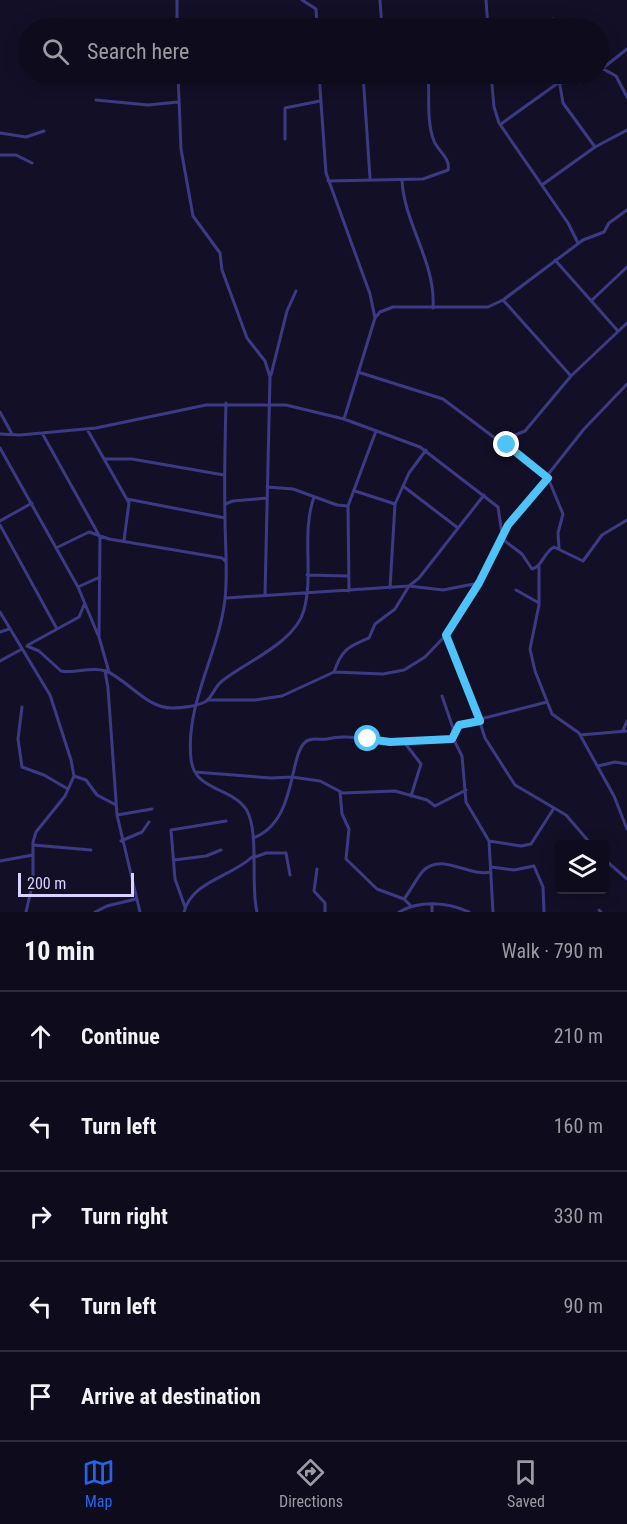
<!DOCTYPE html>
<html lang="en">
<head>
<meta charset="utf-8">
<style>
	:root { --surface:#0e0b1c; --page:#171425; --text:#f1f3f6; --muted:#9b9ba3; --line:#2e2b3b; --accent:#2563eb }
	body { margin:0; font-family:"Roboto Condensed",sans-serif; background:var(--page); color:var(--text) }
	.controls { position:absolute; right:18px; bottom:18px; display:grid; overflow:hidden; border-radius:6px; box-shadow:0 3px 15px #0003 }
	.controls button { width:54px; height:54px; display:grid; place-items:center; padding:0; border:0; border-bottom:2px solid var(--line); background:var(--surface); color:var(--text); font:30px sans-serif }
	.scale { position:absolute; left:18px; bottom:15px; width:116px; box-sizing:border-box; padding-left:6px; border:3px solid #d9d4ff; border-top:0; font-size:16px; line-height:21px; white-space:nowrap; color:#d9d4ff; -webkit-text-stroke:4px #130f26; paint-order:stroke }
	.stop { position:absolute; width:18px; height:18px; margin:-14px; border:4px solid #4fc3f7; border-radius:50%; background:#fff }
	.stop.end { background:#4fc3f7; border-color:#fff; box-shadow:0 2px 6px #0008 }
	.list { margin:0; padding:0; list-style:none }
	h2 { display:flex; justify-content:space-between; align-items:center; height:78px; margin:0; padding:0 24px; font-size:26px }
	h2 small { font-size:20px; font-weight:400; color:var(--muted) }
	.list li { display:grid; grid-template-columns:39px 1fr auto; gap:18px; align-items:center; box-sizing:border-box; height:90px; padding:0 24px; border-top:2px solid var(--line) }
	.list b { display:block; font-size:22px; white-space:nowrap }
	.list em { font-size:20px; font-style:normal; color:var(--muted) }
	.icon { flex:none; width:33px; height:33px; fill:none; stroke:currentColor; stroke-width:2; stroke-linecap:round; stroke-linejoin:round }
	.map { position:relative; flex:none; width:627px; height:912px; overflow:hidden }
	.search { position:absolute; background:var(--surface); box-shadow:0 3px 15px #0003; left:18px; right:18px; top:18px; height:66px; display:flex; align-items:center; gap:15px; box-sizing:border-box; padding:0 21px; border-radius:33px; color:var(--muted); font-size:22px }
	.sheet { height:528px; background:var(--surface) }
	nav { display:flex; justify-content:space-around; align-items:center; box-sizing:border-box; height:84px; border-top:2px solid var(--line); background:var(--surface); font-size:16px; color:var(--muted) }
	nav a { display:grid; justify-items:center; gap:3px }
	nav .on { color:var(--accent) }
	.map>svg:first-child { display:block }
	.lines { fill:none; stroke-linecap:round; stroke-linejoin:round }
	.street { stroke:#3d3a85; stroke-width:3 }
	.route { stroke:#4fc3f7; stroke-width:8 }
</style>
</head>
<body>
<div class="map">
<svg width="627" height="912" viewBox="0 0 627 912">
	<rect width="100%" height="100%" fill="#130f26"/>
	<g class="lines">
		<path class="street" d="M 177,0 L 177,28
			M 302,0 L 316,9 L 317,28
			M 380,0 L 382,28
			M 486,0 L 488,28
			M 553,19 L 564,28
			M 553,19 L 554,28
			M 598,66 L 616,76 L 627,97
			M 598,72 L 627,49
			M 178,74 L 181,149 L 193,216 L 220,253 L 222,270 L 247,338 L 265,361 L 270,377 L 265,595
			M 319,74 L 326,173 L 370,294 L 375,318
			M 363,74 L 370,178
			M 491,74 L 494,107 L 499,123 L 568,223 L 578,243
			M 558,74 L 563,103 L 595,147
			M 96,100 L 148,105 L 178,102
			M 501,124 L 558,83 L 581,82 L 597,74
			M 0,133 L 26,137 L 44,131
			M 285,139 L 285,108 L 320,101
			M 0,155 L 16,155 L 32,163
			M 402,180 C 404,224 436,262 433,308
			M 328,181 L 423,179 L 448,170 C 451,159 438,151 434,141 C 426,121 430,95 428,74
			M 542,185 L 595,147 L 627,130
			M 555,260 L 618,331
			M 503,300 L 571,376
			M 591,301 L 627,267
			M 358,372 L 443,399 L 548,478 L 563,514 L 558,533 L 559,548
			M 271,375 L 287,311 L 296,291
			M 226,403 C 225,441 224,479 225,517 C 225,544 228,572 225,599 C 219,653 185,704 191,759 C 194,791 231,787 246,809 C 260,832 250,884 257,912
			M 0,412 L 12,434
			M 344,419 L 375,318 L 380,312 L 393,307 L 488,307 L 503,300 L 583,240 L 604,232 L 609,223 L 627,210
			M 87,429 L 129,503 L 124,540
			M 42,433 L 100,537 L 99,637 L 109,672
			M 0,434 L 20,435 L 96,428 L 206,405 L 286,405 L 344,419 L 420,447 L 498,507 L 502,534
			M 507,445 L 515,435 L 525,431 L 571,376 L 627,323
			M 0,448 L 78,587 L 98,635
			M 104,459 L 132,459 L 224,475
			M 403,486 L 458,528
			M 267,487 L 293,489 L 337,505 L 348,506 L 376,431
			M 355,491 L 395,504 L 409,473 L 426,450
			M 127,499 L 225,518
			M 225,504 L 233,501 L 267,498
			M 348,506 L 349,591
			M 0,521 L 32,503
			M 0,525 L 57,629
			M 501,538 L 522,554 L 532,569 C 543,566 543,553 554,547 L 583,561 L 602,535 L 627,520
			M 56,548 L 89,532 L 109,539 L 222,558 L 226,562
			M 539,566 L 539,605 L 530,649 L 535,671 L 552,714 L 579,733 L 614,796 L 627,829
			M 307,575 L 348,576
			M 78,587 L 100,577
			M 390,588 L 395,504
			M 516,590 L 539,603
			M 226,598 L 409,586 L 419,578 L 484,495
			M 0,612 L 50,695 L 71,760 L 74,776 L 65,796 L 36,832 L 33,842 L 33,882 L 26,912
			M 0,632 L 9,629
			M 28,645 L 79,617 L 84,605
			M 27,646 L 39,651 L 61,671 C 76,674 90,666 106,671 C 128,680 147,709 173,708 C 182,708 197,706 205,702 C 212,698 215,686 222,681 C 246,662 296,642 304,610 C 314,573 301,534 314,497
			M 0,661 L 22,649
			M 105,671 L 108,688 L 117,815 L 140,912
			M 334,672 C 342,649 348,647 369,638 L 375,624 L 395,609 L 409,586 L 443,590 L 479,583
			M 442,696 L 453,728 L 452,739
			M 207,700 L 255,700 L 282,696 L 334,672 L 383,674 L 404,670 L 425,657 L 446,635
			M 22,707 L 18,739 L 22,767 L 44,775 L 68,789
			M 623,730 L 627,721
			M 453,732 L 461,724 L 547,702
			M 580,735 L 627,731
			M 404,742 L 421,764 L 411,796
			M 598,766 L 615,762 L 627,764
			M 195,772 L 271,778 L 292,777 L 320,781 L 343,793 L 395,791 L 427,800 L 435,806 L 466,790
			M 74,776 L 86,780 L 97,795 L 116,805
			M 340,792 L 342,814 L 349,829 L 346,859 L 377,889 L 404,899 L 410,905
			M 117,815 L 152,809
			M 253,838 C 300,821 287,747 309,740 C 315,738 321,740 327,739 C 351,733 367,742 390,742 C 410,742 430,739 450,738 L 455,742 L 462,756 L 466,802 L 489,841 L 493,912
			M 121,841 L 142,832 L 149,822
			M 489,841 L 521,846 L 531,844 L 554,808
			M 591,844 L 566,815 L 515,785 L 485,738 L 473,701 L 446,635 L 479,583 L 508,525 L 584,429 L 627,384
			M 33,845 L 91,850
			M 252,858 L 266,853 L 286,853 L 290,875
			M 604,859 L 627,879
			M 174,860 L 206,856 L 221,850
			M 0,861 L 33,855
			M 491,867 L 514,870 L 534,866 L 543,887 L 544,912
			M 317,869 L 314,891 L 325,903 L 325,912
			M 404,899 C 411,890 416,879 423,871 C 442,852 467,877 491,872
			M 185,907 L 175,879 L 171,830 L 226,821
			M 599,910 L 601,912
			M 95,912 L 107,906 L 136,899
			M 184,912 C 192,881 231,877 252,857
			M 399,912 C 420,900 447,902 469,912
			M 432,912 L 432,904"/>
	</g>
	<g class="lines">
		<path class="route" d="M 368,739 L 390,742 L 452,739 L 459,725 L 480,721 L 446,635 L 479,583 L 508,525 L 548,478 L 507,445"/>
	</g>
</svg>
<div class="controls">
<button><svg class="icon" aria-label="layers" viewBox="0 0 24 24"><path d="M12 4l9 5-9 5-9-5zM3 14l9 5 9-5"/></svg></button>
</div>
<div class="scale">200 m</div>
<div class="stop" style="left:368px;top:739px"></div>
<div class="stop end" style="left:507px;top:445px"></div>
<div class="search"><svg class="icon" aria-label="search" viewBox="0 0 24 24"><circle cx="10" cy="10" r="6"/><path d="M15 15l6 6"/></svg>Search here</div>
</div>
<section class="sheet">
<h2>10 min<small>Walk · 790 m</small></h2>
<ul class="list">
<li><svg class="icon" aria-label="ahead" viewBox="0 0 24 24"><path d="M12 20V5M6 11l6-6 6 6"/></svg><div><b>Continue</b></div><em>210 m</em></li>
<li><svg class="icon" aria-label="left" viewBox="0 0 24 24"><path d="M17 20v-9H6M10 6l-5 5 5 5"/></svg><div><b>Turn left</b></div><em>160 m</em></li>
<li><svg class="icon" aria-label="right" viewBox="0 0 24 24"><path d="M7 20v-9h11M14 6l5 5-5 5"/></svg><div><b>Turn right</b></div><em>330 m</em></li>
<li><svg class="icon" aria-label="left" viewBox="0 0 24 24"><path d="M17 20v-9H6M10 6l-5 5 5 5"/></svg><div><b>Turn left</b></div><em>90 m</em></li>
<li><svg class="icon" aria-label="arrive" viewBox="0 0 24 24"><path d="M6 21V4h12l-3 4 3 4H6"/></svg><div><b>Arrive at destination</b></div></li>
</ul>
</section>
<nav>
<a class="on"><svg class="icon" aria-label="map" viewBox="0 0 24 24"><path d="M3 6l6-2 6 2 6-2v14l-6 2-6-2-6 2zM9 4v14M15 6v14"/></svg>Map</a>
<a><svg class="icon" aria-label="directions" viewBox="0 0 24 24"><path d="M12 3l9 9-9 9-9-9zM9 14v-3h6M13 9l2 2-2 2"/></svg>Directions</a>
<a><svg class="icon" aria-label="saved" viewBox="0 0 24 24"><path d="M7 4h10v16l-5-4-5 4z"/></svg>Saved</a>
</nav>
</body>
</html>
